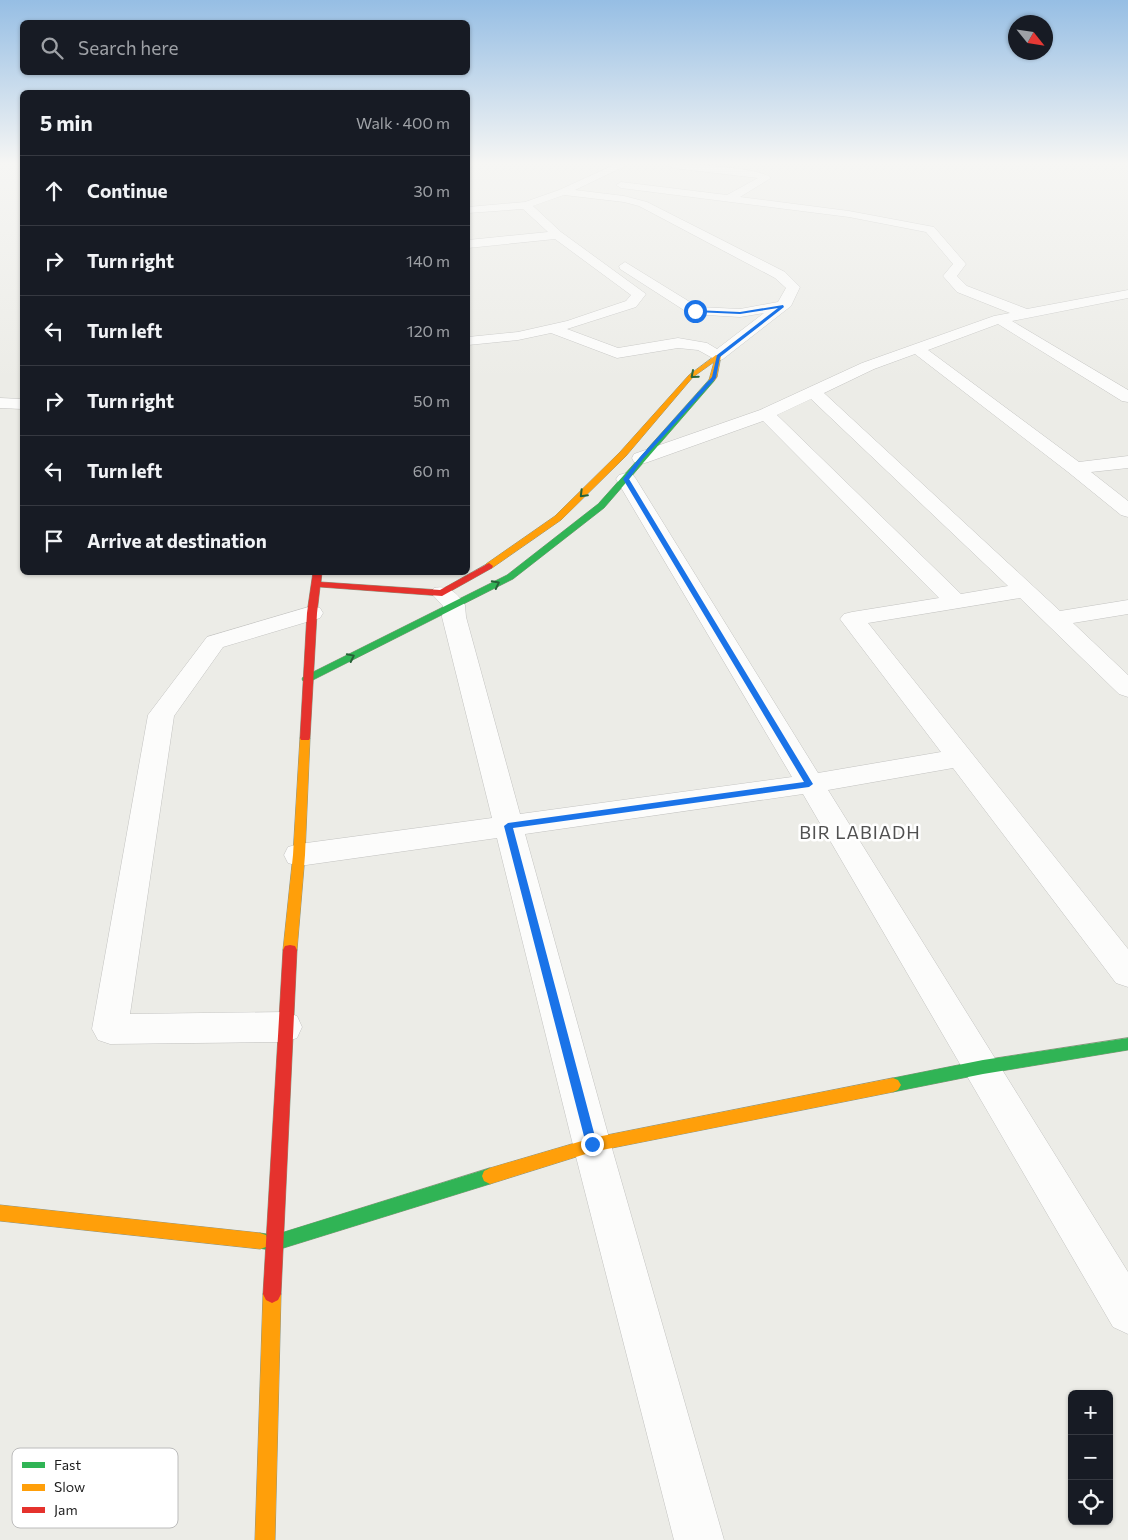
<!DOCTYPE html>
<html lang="en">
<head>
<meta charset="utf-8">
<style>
	:root { --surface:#171b24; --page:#242831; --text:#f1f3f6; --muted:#9ea1a6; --line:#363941 }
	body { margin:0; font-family:Commissioner,sans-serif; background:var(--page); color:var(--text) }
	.controls { position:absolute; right:15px; bottom:15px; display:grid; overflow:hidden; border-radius:8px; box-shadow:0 1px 4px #0004 }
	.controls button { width:45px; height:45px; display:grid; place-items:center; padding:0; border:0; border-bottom:1px solid var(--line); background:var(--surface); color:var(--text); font:25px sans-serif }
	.compass { position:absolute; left:1008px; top:15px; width:45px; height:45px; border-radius:50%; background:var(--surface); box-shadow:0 1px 4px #0004; rotate:120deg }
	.stop { position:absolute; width:15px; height:15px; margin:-11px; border:4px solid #1a73e8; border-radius:50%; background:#fff }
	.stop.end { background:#1a73e8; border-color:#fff; box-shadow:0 1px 5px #0008 }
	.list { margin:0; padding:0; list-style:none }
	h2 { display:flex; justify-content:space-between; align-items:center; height:65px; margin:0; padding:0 20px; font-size:21px }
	h2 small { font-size:16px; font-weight:400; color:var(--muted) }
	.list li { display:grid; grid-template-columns:32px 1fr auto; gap:15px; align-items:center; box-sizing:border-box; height:70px; padding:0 20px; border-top:1px solid var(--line) }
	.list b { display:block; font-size:19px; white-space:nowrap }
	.list em { font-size:16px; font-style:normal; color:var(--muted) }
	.icon { flex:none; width:28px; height:28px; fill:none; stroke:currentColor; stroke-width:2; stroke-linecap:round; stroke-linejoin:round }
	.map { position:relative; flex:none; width:1128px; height:1540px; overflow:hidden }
	.search { position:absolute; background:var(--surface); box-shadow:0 1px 4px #0004; left:20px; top:20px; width:450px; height:55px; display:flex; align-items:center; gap:12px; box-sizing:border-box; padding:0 18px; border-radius:8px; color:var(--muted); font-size:19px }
	.panel { position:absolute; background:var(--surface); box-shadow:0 1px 4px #0004; left:20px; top:90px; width:450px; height:485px; border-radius:8px }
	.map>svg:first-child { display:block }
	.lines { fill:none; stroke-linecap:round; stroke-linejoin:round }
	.street-casing { stroke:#c3c3c1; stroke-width:1 }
	.fast-casing { stroke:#8e9580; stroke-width:1 }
	.slow-casing { stroke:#8e9580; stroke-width:1 }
	.jam-casing { stroke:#8e9580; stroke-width:1 }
	.street { fill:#fcfcfb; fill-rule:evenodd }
	.fast { fill:#30b455; fill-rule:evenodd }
	.slow { fill:#ff9f0a; fill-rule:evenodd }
	.jam { fill:#e5322d; fill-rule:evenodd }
	.oneway { stroke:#266237 }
	.route { fill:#1a73e8 }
	.labels { text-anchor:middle; stroke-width:5; stroke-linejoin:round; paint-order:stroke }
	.quarter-label { font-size:18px; letter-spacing:1px; fill:#515151; stroke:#fff }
	.key { fill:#fff; stroke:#bcbcbc; stroke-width:1 }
	.key-label { font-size:14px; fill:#1e1e1e }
</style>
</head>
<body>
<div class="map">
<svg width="1128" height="1540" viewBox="0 0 1128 1540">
	<rect width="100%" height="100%" fill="#ecece7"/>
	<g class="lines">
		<g class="street-casing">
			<path id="street" d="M 468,165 L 475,165 L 468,169 Z
				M 614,165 L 627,165 L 575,190 L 624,196 L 647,202 L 785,272 L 800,287 L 791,306 L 723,359 L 718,361 L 698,350 L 678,348 L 617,358 L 551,333 L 518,340 L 468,345 L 468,337 L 518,332 L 567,321 L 626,301 L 631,295 L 555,239 L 468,248 L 468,240 L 548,232 L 523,209 L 468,213 L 468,207 L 525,202 L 559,190 ZM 564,195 L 624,202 L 639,206 L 775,278 L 786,288 L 778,302 L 740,309 L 698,307 L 625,262 L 619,266 L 620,269 L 690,314 L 740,317 L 764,313 L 717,349 L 707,343 L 678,338 L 618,348 L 567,329 L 636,307 L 646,294 L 561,232 L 533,206 Z
				M 668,165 C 686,164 760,167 771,178 L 740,197 L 849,211 L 934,227 L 966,264 L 957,276 L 967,286 L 1027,309 L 1128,290 L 1128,298 L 1012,321 L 1128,390 L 1128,402 L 1122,401 L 998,324 L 928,350 L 1079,462 L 1128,456 L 1128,468 L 1091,472 L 1128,501 L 1128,517 L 1121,515 L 1068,472 L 915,354 L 874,369 L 824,393 L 1060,611 L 1128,600 L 1128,614 L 1073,623 L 1128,675 L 1128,697 L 1119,694 L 1020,598 L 868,623 L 1128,949 L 1128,987 L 1116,983 L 953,768 L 828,790 L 1128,1272 L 1128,1334 L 1113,1327 L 803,794 L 525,834 L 611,1145 L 724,1540 L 674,1540 L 573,1145 L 497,838 L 299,866 L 288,863 L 284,855 L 288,847 L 299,844 L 492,818 L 442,617 L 443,606 L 431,593 L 434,588 C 449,585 457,593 465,605 L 466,617 L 520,814 L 792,777 L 616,479 L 619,475 L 626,473 L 633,475 L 636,479 L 818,773 L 941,752 L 840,619 L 844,614 L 852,612 L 939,598 L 763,421 L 648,462 L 641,464 L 634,462 L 632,458 L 634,454 L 760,410 L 862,363 L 994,316 L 1010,313 L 957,292 L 943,276 L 953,264 L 926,232 L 849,217 L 621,188 L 616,185 L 621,182 L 727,195 L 758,178 L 673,168 ZM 811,399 L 1008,586 L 961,594 L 777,415 Z
				M 0,398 L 22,399 L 22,409 L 0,408 Z
				M 312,606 L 320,608 L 323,613 L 320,618 L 223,647 L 174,716 L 130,1014 L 285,1012 L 297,1016 L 302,1027 L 297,1038 L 285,1042 L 110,1044 L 98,1040 L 92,1029 L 148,715 L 207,637 Z"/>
		</g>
		<g class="fast-casing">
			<path id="fast" d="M 710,379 L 715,380 L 604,508 L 513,579 L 311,681 L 303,681 L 302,679 L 303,677 L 507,575 L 598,504 Z
				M 1128,1038 L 1128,1050 L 983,1074 L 893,1092 L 888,1090 L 885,1085 L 888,1080 L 893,1078 L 983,1060 Z
				M 490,1168 L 496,1171 L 498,1176 L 496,1181 L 490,1184 L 274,1251 L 254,1247 L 252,1241 L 254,1235 L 260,1233 L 274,1235 Z"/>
		</g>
		<g class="slow-casing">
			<path id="slow" d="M 716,355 L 721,356 L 717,377 L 714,381 L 709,380 L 714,362 L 693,377 L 626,456 L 561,520 L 492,568 L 486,568 L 486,564 L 555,516 L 620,452 L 689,375 Z
				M 305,734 L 310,738 L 305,855 L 297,950 L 295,954 L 290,955 L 285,954 L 283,950 L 293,855 L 300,738 Z
				M 893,1078 L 898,1080 L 901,1085 L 898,1090 L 893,1092 L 592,1152 L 490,1184 L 484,1181 L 482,1176 L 484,1171 L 490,1168 L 592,1138 Z
				M 0,1205 L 260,1233 L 266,1235 L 268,1241 L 266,1247 L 260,1249 L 0,1221 Z
				M 272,1285 L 278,1288 L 281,1294 L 275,1540 L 255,1540 L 263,1294 L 266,1288 Z"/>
		</g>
		<g class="jam-casing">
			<path id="jam" d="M 489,563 L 493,566 L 492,568 L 442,596 L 320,587 L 317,613 L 310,738 L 309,740 L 301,740 L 300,738 L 307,613 L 313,572 L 322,572 L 321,582 L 440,590 Z
				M 290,945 L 295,946 L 297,950 L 281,1294 L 278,1300 L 272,1303 L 266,1300 L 263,1294 L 283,950 L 285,946 Z"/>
		</g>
		<use href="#street" class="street"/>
		<use href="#fast" class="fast"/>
		<use href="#slow" class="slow"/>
		<use href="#jam" class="jam"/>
	</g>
	<defs><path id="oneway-chevron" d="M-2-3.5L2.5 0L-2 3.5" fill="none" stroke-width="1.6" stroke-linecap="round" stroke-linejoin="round" transform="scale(1.25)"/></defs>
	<g class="oneway">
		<use href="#oneway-chevron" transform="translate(694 375) rotate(139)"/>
		<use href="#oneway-chevron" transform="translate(583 494) rotate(135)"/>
		<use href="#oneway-chevron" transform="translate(496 584) rotate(-27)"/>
		<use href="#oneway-chevron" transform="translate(351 657) rotate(-26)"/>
	</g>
	<linearGradient id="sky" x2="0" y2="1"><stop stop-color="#96bee4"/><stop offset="0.43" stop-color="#f6f6f4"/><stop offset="1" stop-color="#f6f6f4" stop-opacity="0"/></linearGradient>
	<rect width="1128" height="380" fill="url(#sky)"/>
	<path class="route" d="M 783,305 L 784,307 L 720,357 L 716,378 L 643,459 L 629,479 L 813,784 L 809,787 L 513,828 L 597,1144 L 596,1148 L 592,1150 L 587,1148 L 586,1144 L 504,826 L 508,823 L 804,782 L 623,479 L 640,457 L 712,377 L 717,355 L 778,308 L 740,314 L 695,312 L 694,310 L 740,312 Z"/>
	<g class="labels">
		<g class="quarter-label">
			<text x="860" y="839">BIR LABIADH</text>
		</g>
	</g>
	<rect x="12" y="1448" width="166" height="80" rx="8" class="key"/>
	<rect x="22" y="1462" width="23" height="6" fill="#30b455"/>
	<rect x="22" y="1484" width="23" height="7" fill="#ff9f0a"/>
	<rect x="22" y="1507" width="23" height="6" fill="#e5322d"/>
	<g class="key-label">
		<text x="54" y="1470">Fast</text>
		<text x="54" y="1492">Slow</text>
		<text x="54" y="1515">Jam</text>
	</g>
</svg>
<div class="controls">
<button>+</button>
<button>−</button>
<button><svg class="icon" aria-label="locate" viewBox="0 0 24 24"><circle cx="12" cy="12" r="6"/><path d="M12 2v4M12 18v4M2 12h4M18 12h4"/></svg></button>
</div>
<svg class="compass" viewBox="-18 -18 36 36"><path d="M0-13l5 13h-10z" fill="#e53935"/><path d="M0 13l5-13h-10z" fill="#9ea1a6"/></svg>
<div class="stop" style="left:695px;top:311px"></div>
<div class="stop end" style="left:592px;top:1144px"></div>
<div class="search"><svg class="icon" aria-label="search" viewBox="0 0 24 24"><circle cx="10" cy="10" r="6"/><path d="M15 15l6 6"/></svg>Search here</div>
<section class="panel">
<h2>5 min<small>Walk · 400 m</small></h2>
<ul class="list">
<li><svg class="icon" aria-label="ahead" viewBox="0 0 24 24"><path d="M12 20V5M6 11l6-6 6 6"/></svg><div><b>Continue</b></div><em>30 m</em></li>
<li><svg class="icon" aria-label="right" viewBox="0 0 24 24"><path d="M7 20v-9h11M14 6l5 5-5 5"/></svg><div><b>Turn right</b></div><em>140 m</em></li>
<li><svg class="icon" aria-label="left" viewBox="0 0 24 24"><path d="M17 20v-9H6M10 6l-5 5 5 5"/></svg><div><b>Turn left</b></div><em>120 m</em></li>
<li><svg class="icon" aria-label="right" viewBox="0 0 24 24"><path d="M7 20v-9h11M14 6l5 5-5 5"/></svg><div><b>Turn right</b></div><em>50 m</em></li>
<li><svg class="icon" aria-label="left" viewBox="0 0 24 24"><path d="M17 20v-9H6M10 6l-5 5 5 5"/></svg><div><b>Turn left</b></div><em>60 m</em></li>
<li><svg class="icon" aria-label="arrive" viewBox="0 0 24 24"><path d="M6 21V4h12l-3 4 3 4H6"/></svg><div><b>Arrive at destination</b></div></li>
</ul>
</section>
</div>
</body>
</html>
